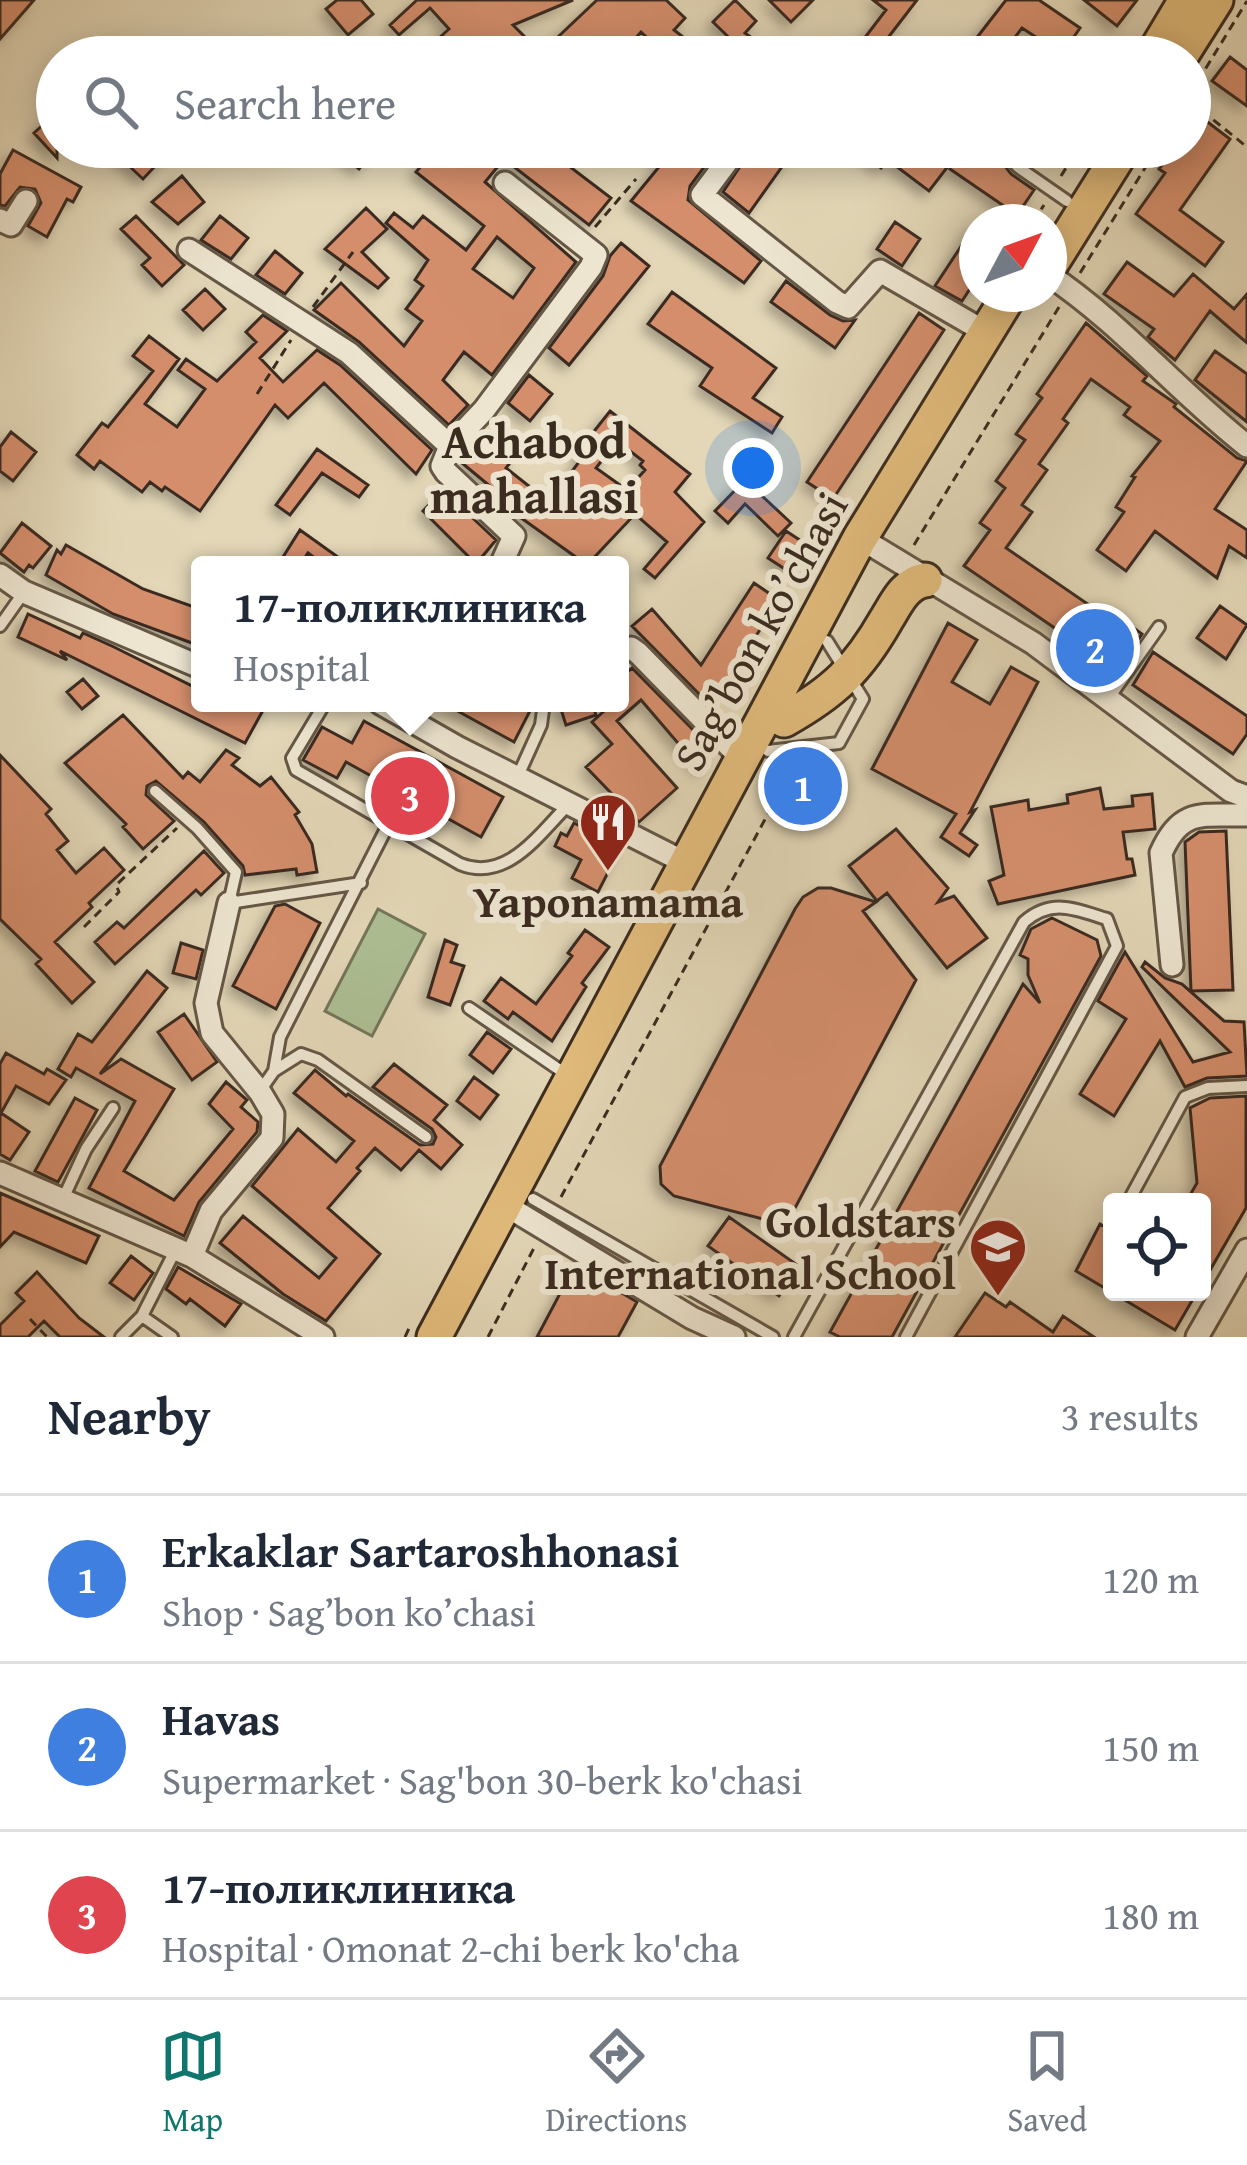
<!DOCTYPE html>
<html lang="en">
<head>
<meta charset="utf-8">
<style>
	:root { --surface:#fff; --page:#f2f2f3; --text:#1f2937; --muted:#747a83; --line:#e0e1e3; --accent:#0f766e }
	body { margin:0; font-family:"Gentium Book Plus",serif; background:var(--page); color:var(--text) }
	.controls { position:absolute; right:36px; bottom:36px; display:grid; overflow:hidden; border-radius:12px; box-shadow:0 6px 30px #0003 }
	.controls button { width:108px; height:108px; display:grid; place-items:center; padding:0; border:0; border-bottom:3px solid var(--line); background:var(--surface); color:var(--text); font:60px sans-serif }
	.compass { position:absolute; left:959px; top:204px; width:108px; height:108px; border-radius:50%; background:var(--surface); box-shadow:0 6px 30px #0003; rotate:49deg }
	.you { position:absolute; left:753px; top:468px; width:42px; height:42px; margin:-30px; border:9px solid #fff; border-radius:50%; background:#1a73e8; box-shadow:0 0 0 18px #1a73e833 }
	.badge { display:grid; place-items:center; width:78px; height:78px; border-radius:50%; background:var(--accent); color:#fff; font-size:39px; font-weight:700 }
	.pin { position:absolute; translate:-50% -50%; border:6px solid #fff; box-shadow:0 3px 12px #0006 }
	.popup { position:absolute; left:191px; top:556px; width:438px; height:156px; box-sizing:border-box; display:grid; place-content:center; border-radius:12px; background:var(--surface); filter:drop-shadow(0 3px 9px #0005); font-size:39px; white-space:nowrap; color:var(--muted) }
	.popup b { font-size:45px; color:var(--text) }
	.popup::after { content:''; position:absolute; left:50%; top:100%; margin-left:-24px; border:24px solid transparent; border-top-color:var(--surface) }
	.list { margin:0; padding:0; list-style:none }
	h2 { display:flex; justify-content:space-between; align-items:center; height:156px; margin:0; padding:0 48px; font-size:51px }
	h2 small { font-size:39px; font-weight:400; color:var(--muted) }
	.list li { display:grid; grid-template-columns:78px 1fr auto; gap:36px; align-items:center; box-sizing:border-box; height:168px; padding:0 48px; border-top:3px solid var(--line) }
	.list b { display:block; font-size:45px; white-space:nowrap }
	.list p { margin:0; font-size:39px; white-space:nowrap; color:var(--muted) }
	.list em { font-size:39px; font-style:normal; color:var(--muted) }
	.icon { flex:none; width:66px; height:66px; fill:none; stroke:currentColor; stroke-width:2; stroke-linecap:round; stroke-linejoin:round }
	.map { position:relative; flex:none; width:1247px; height:1337px; overflow:hidden }
	.search { position:absolute; background:var(--surface); box-shadow:0 6px 30px #0003; left:36px; right:36px; top:36px; height:132px; display:flex; align-items:center; gap:30px; box-sizing:border-box; padding:0 42px; border-radius:66px; color:var(--muted); font-size:45px }
	.sheet { height:660px; background:var(--surface) }
	nav { display:flex; justify-content:space-around; align-items:center; box-sizing:border-box; height:168px; border-top:3px solid var(--line); background:var(--surface); font-size:33px; color:var(--muted) }
	nav a { display:grid; justify-items:center; gap:6px }
	nav .on { color:var(--accent) }
	.map>svg:first-child { display:block }
	.green { fill:#adbf94; stroke:#74765a; stroke-width:3 }
	.building { fill:#d48e6c; stroke:#3b2c20; stroke-width:3; fill-rule:evenodd; filter:url(#shadow) }
	.lines { fill:none; stroke-linecap:round; stroke-linejoin:round }
	.lane-casing { stroke:#655746; stroke-width:16 }
	.street-casing { stroke:#655746; stroke-width:27 }
	.primary-casing { stroke:#3b2c20; stroke-width:39 }
	.path { stroke:#3b2c20; stroke-width:3; stroke-dasharray:9 6; stroke-linecap:butt }
	.lane { stroke:#ede5d0; stroke-width:10 }
	.street { stroke:#ede5d0; stroke-width:21 }
	.primary { stroke:#e2bc7c; stroke-width:33 }
	.labels { text-anchor:middle; stroke-width:12; stroke-linejoin:round; paint-order:stroke }
	.street-label { font-size:45px; fill:#3b2c20; stroke:#ede5d0 }
	.poi-label { font-size:45px; font-weight:bold; fill:#3b2c20; stroke:#ede5d0 }
	.neighbourhood-label { font-size:48px; font-weight:bold; fill:#3b2c20; stroke:#ede5d0 }
</style>
</head>
<body>
<div class="map">
<svg width="1247" height="1337" viewBox="0 0 1247 1337">
	<defs>
		<filter id="shadow"><feDropShadow dx="-6" dy="6" stdDeviation="6" flood-color="#0004"/></filter>
	</defs>
	<rect width="100%" height="100%" fill="#e3d7b7"/>
	<filter id="stains"><feTurbulence type="fractalNoise" baseFrequency=".00167" numOctaves="4"/><feColorMatrix values="0 0 0 0 .2 0 0 0 0 .09 0 0 0 0 .02 0 0 0 .5 -.17"/></filter>
	<radialGradient id="worn" r=".72"><stop offset=".6" stop-color="#630" stop-opacity="0"/><stop offset="1" stop-color="#630" stop-opacity=".3"/></radialGradient>
	<path class="green" d="M 378,909 L 425,934 L 372,1036 L 325,1011 Z"/>
	<path class="building" d="M 0,0 L 34,0 L 0,39 Z
		M 337,0 L 361,0 L 373,14 L 348,35 L 326,9 Z
		M 417,0 L 573,0 L 513,25 L 541,53 L 597,0 L 666,0 L 685,18 L 674,30 L 709,57 L 668,57 L 641,32 L 618,57 L 523,57 L 513,47 L 503,57 L 482,57 L 472,47 L 461,57 L 418,57 L 449,29 L 430,8 L 399,35 L 390,25 Z
		M 735,0 L 756,21 L 745,33 L 778,57 L 749,57 L 713,22 Z
		M 769,0 L 813,0 L 791,22 Z
		M 873,0 L 917,0 L 877,52 L 884,57 L 850,57 L 886,10 Z
		M 1006,0 L 1039,0 L 1080,28 L 1062,54 L 1022,28 L 1000,57 L 979,57 L 968,49 Z
		M 1084,0 L 1137,0 L 1117,26 Z
		M 1230,57 L 1247,70 L 1247,106 L 1212,81 Z
		M 57,112 L 57,158 L 34,133 Z
		M 1197,114 L 1230,139 L 1180,210 L 1223,242 L 1205,266 L 1136,214 L 1165,173 L 1159,169 L 1175,147 L 1190,147 L 1190,123 Z
		M 109,147 L 173,147 L 143,179 Z
		M 332,147 L 377,147 L 359,169 Z
		M 437,147 L 544,147 L 611,198 L 589,225 L 504,159 L 485,182 L 576,262 L 492,375 L 464,352 L 443,380 L 468,405 L 449,425 L 359,342 L 314,310 L 341,283 L 404,346 L 422,321 L 406,309 L 423,286 L 415,280 L 428,260 L 386,223 L 394,213 L 413,228 L 423,216 L 466,250 L 484,226 L 416,172 ZM 497,237 L 534,268 L 513,298 L 473,269 Z
		M 643,147 L 719,147 L 690,186 L 688,200 L 761,261 L 744,283 L 631,201 L 663,162 Z
		M 753,147 L 796,147 L 749,213 L 723,192 Z
		M 855,147 L 926,147 L 949,165 L 929,191 L 888,160 L 881,168 Z
		M 965,147 L 990,147 L 1011,174 L 1034,190 L 1017,215 L 950,169 Z
		M 13,150 L 81,187 L 73,202 L 67,199 L 47,237 L 28,226 L 41,203 L 35,189 L 20,187 L 5,206 L 0,205 L 0,174 Z
		M 182,176 L 204,202 L 178,224 L 152,202 Z
		M 366,208 L 387,229 L 362,252 L 388,278 L 378,288 L 325,249 Z
		M 136,216 L 184,265 L 162,286 L 142,265 L 150,258 L 121,229 Z
		M 220,216 L 248,238 L 231,259 L 201,240 Z
		M 895,222 L 920,239 L 902,266 L 877,249 Z
		M 977,222 L 977,278 L 962,301 L 935,286 Z
		M 621,243 L 649,266 L 569,365 L 549,348 L 603,276 L 610,256 Z
		M 275,251 L 302,273 L 285,294 L 256,275 Z
		M 1127,262 L 1174,296 L 1193,274 L 1234,309 L 1247,294 L 1247,343 L 1210,311 L 1175,360 L 1148,337 L 1154,329 L 1104,294 Z
		M 786,281 L 830,315 L 843,321 L 855,320 L 835,348 L 771,302 Z
		M 205,289 L 225,309 L 203,330 L 183,310 Z
		M 672,292 L 776,368 L 753,398 L 782,417 L 772,433 L 700,386 L 712,368 L 648,324 Z
		M 919,313 L 944,330 L 833,499 L 807,482 Z
		M 263,315 L 287,331 L 260,358 L 283,382 L 317,350 L 340,365 L 432,450 L 416,474 L 324,383 L 288,418 L 275,405 L 200,511 L 165,487 L 162,491 L 150,482 L 142,492 L 100,461 L 94,469 L 77,455 L 102,423 L 108,427 L 153,371 L 133,356 L 149,336 L 179,359 L 145,404 L 177,427 L 205,389 L 178,370 L 186,359 L 217,381 L 256,342 L 246,332 Z
		M 1086,323 L 1147,376 L 1143,381 L 1176,404 L 1174,407 L 1237,458 L 1247,461 L 1215,509 L 1247,530 L 1247,558 L 1229,546 L 1217,578 L 1155,531 L 1126,571 L 1097,550 L 1124,512 L 1116,507 L 1135,477 L 1132,476 L 1160,441 L 1124,415 L 1130,407 L 1091,379 L 1063,419 L 1068,423 L 1039,464 L 1047,470 L 1022,505 L 1032,512 L 1006,548 L 1105,616 L 1109,610 L 1142,634 L 1116,670 L 964,566 L 990,530 L 980,523 L 1005,488 L 996,481 L 1025,440 L 1016,434 L 1042,398 L 1037,394 Z
		M 1215,351 L 1247,374 L 1247,422 L 1195,380 Z
		M 529,375 L 552,394 L 530,421 L 508,403 Z
		M 610,411 L 690,474 L 675,492 L 704,522 L 655,578 L 644,569 L 667,542 L 635,514 L 587,565 L 503,505 L 499,502 L 503,497 L 462,463 L 485,436 L 513,459 L 506,468 L 549,502 L 582,458 L 577,453 ZM 617,441 L 643,461 L 640,465 L 645,470 L 627,490 L 596,468 Z
		M 11,432 L 36,452 L 13,481 L 0,471 L 0,447 Z
		M 317,449 L 368,485 L 359,497 L 322,473 L 290,515 L 276,505 Z
		M 745,480 L 791,523 L 778,536 L 745,504 L 728,523 L 715,511 Z
		M 443,490 L 496,540 L 476,564 L 423,511 Z
		M 22,523 L 51,546 L 33,568 L 29,565 L 24,572 L 0,553 Z
		M 300,530 L 349,565 L 324,565 L 308,553 L 300,565 L 278,565 Z
		M 786,531 L 812,548 L 794,575 L 768,558 Z
		M 66,545 L 143,589 L 200,609 L 200,646 L 113,614 L 46,575 L 57,550 L 61,554 Z
		M 754,583 L 779,600 L 727,681 L 705,700 L 632,626 L 652,609 L 701,665 Z
		M 1220,606 L 1247,625 L 1226,659 L 1197,638 Z
		M 28,614 L 80,638 L 83,633 L 114,647 L 200,690 L 200,703 L 267,703 L 245,743 L 60,651 L 67,660 L 18,637 Z
		M 948,623 L 977,640 L 952,682 L 990,704 L 1011,667 L 1038,682 L 970,812 L 975,810 L 960,833 L 977,845 L 969,856 L 941,837 L 956,814 L 872,769 Z
		M 1153,652 L 1247,716 L 1247,734 L 1233,754 L 1133,685 Z
		M 632,668 L 703,740 L 696,746 L 710,754 L 701,770 L 641,700 L 617,721 L 677,788 L 639,822 L 586,767 L 612,744 L 592,722 L 613,703 L 620,703 L 620,678 Z
		M 83,679 L 98,696 L 82,709 L 67,692 Z
		M 443,703 L 534,703 L 514,742 Z
		M 559,703 L 592,703 L 596,715 L 566,725 Z
		M 123,715 L 183,778 L 188,772 L 200,782 L 226,750 L 239,758 L 232,765 L 260,786 L 271,777 L 299,812 L 295,815 L 312,844 L 317,872 L 297,875 L 296,869 L 245,875 L 243,866 L 204,822 L 156,781 L 147,786 L 146,795 L 174,821 L 143,849 L 123,827 L 126,824 L 65,763 Z
		M 364,721 L 503,797 L 481,837 L 346,762 L 337,778 L 303,760 L 322,727 L 352,743 Z
		M 0,755 L 51,809 L 46,814 L 68,841 L 57,850 L 76,873 L 104,848 L 124,870 L 89,903 L 92,907 L 55,942 L 94,982 L 72,1003 L 36,964 L 41,959 L 0,919 Z
		M 1100,788 L 1104,809 L 1133,806 L 1132,796 L 1152,794 L 1155,829 L 1123,832 L 1127,859 L 1132,859 L 1135,875 L 998,904 L 989,881 L 1004,875 L 991,807 L 1028,800 L 1029,810 L 1068,803 L 1067,795 Z
		M 574,823 L 621,847 L 598,892 L 572,878 L 581,860 L 555,846 L 561,833 L 567,836 Z
		M 896,829 L 948,888 L 938,902 L 954,896 L 987,938 L 947,968 L 887,893 L 877,901 L 849,866 Z
		M 1226,831 L 1233,990 L 1191,991 L 1185,842 L 1199,832 Z
		M 204,851 L 224,873 L 201,895 L 196,890 L 115,964 L 95,942 L 117,922 L 124,928 Z
		M 818,888 L 831,888 L 876,902 L 863,911 L 916,980 L 786,1225 L 674,1196 L 661,1184 L 660,1166 L 795,909 L 803,897 Z
		M 285,904 L 320,923 L 276,1009 L 233,986 L 275,906 Z
		M 1052,918 L 1097,940 L 1101,956 L 892,1337 L 840,1337 L 830,1332 L 1023,984 L 1040,1003 L 1028,975 L 1028,959 L 1020,955 L 1031,929 Z
		M 585,930 L 609,947 L 582,983 L 586,987 L 552,1041 L 513,1012 L 508,1019 L 484,1001 L 501,978 L 536,1004 L 572,956 L 568,953 Z
		M 445,940 L 457,945 L 451,962 L 464,966 L 450,1005 L 428,997 Z
		M 181,943 L 203,950 L 196,979 L 173,973 Z
		M 1125,952 L 1193,1062 L 1230,1052 L 1142,967 L 1145,962 L 1165,978 L 1182,984 L 1224,1021 L 1244,1022 L 1247,1076 L 1207,1078 L 1185,1087 L 1160,1041 L 1114,1116 L 1080,1094 L 1126,1019 L 1098,1001 Z
		M 147,971 L 167,988 L 100,1074 L 121,1059 L 174,1089 L 124,1171 L 174,1200 L 233,1129 L 209,1104 L 226,1082 L 247,1100 L 241,1107 L 258,1122 L 257,1132 L 199,1202 L 184,1236 L 89,1188 L 135,1101 L 76,1068 L 71,1077 L 58,1069 L 78,1034 L 92,1042 Z
		M 184,1014 L 217,1062 L 192,1080 L 158,1032 Z
		M 487,1032 L 511,1049 L 493,1073 L 470,1055 Z
		M 6,1053 L 44,1074 L 47,1069 L 66,1080 L 49,1104 L 16,1086 L 1,1113 L 29,1132 L 10,1160 L 0,1154 L 0,1064 Z
		M 394,1064 L 447,1105 L 434,1120 L 462,1145 L 441,1169 L 419,1150 L 401,1170 L 375,1148 L 357,1168 L 360,1171 L 328,1208 L 380,1254 L 326,1321 L 283,1294 L 220,1243 L 243,1216 L 319,1278 L 336,1258 L 252,1186 L 298,1129 L 336,1162 L 354,1141 L 294,1093 L 315,1070 L 346,1096 L 348,1094 L 420,1145 L 433,1144 L 436,1137 L 432,1129 L 373,1087 Z
		M 474,1077 L 498,1095 L 480,1119 L 457,1101 Z
		M 1246,1096 L 1246,1208 L 1202,1284 L 1202,1202 L 1186,1202 L 1197,1183 L 1190,1108 L 1210,1098 Z
		M 75,1098 L 97,1110 L 58,1182 L 35,1171 Z
		M 0,1193 L 99,1236 L 86,1263 L 14,1232 L 0,1247 Z
		M 729,1217 L 800,1267 L 779,1296 L 708,1246 Z
		M 1100,1224 L 1112,1231 L 1112,1292 L 1197,1292 L 1175,1330 L 1076,1271 Z
		M 131,1256 L 153,1273 L 134,1300 L 110,1283 Z
		M 575,1265 L 637,1302 L 618,1337 L 537,1337 Z
		M 178,1267 L 241,1304 L 225,1326 L 190,1299 L 186,1304 L 166,1289 Z
		M 37,1272 L 79,1318 L 104,1337 L 60,1337 L 44,1321 L 28,1337 L 0,1337 L 0,1325 L 24,1301 L 16,1293 Z
		M 985,1293 L 1006,1307 L 1010,1302 L 1053,1332 L 1063,1316 L 1094,1337 L 955,1337 Z"/>
	<g class="lines">
		<g class="lane-casing">
			<path id="lane" d="M 1000,147 L 1018,167 L 1067,201
				M 943,151 L 946,147
				M 0,626 L 24,592
				M 1108,699 L 1159,627
				M 325,703 L 292,758 L 296,770 L 460,864 C 507,883 539,834 569,804
				M 768,751 L 839,743 L 863,699 L 827,641
				M 517,778 L 541,725 L 544,703
				M 155,791 L 197,828 L 236,872 L 229,903 L 361,883
				M 469,1008 L 570,1077
				M 274,1071 L 280,1037 L 388,825
				M 260,1091 L 274,1071 L 301,1054 L 318,1060 L 426,1137
				M 533,1199 L 773,1337
				M 62,1201 L 86,1149 L 113,1108
				M 1128,1202 L 1185,1097 L 1208,1088 L 1247,1086
				M 142,1316 L 172,1337
				M 121,1337 L 142,1316 L 176,1249
				M 794,1337 L 1024,922 C 1052,898 1074,909 1107,919 L 1117,946 L 906,1337"/>
		</g>
		<g class="street-casing">
			<path id="street" d="M 738,147 L 702,195 L 837,302 L 848,307 L 880,271 L 987,333
				M 0,220 L 11,225 L 26,201
				M 189,250 L 349,353 L 450,446 L 442,466 L 446,472 L 514,536 L 501,565
				M 1049,275 C 1122,324 1178,392 1247,446
				M 450,446 L 484,410 L 591,267 L 596,255 L 505,183
				M 860,538 L 1033,643 L 1231,791 L 1247,797
				M 0,575 L 24,592 L 200,667
				M 620,650 L 631,648 L 638,653 L 741,758
				M 380,703 L 457,747 L 686,863
				M 1172,965 L 1161,853 C 1181,807 1203,816 1247,815
				M 0,1173 L 192,1256 L 323,1337
				M 505,1205 L 692,1318 L 734,1337
				M 192,1256 L 211,1211 L 272,1138 L 273,1114 L 260,1092 L 212,1033 L 206,1003 L 229,903
				M 1197,1337 L 1247,1250"/>
		</g>
		<g class="primary-casing">
			<path id="primary" d="M 1152,57 L 1186,0
				M 1180,57 L 1216,0
				M 1049,267 L 1124,147
				M 784,720 C 834,692 858,669 886,620 C 896,604 905,583 925,580
				M 434,1337 L 860,538 L 1010,294"/>
		</g>
		<path class="path" d="M 1190,94 L 1247,1
			M 1190,101 L 1247,147
			M 1061,176 L 1079,147
			M 1033,222 L 1044,205
			M 595,227 L 636,179
			M 1080,273 L 1158,147
			M 313,307 L 353,252
			M 257,394 L 291,340
			M 914,545 L 1059,307
			M 84,927 L 119,892 L 116,885 L 177,828
			M 561,1197 L 796,762
			M 30,1319 L 47,1337
			M 405,1337 L 410,1326
			M 488,1337 L 534,1248"/>
		<use href="#lane" class="lane"/>
		<use href="#street" class="street"/>
		<use href="#primary" class="primary"/>
	</g>
	<defs>
		<g id="restaurant-pin" transform="scale(3)"><path d="M0 17L-7.5 6A9.5 9.5 0 1 1 7.5 6Z" fill="#8f2418" stroke="#ede5d0"/><path d="M-5-6h1v4h1v-4h1v4h1v-4h1v5L-1.5 .5V6h-2V.5L-5-1ZM5-6V6H3V1.5H1.5Q1.5-4 5-6Z" fill="#fff"/></g>
		<g id="school-pin" transform="scale(3)"><path d="M0 17L-7.5 6A9.5 9.5 0 1 1 7.5 6Z" fill="#8f2418" stroke="#ede5d0"/><path d="M0-5L7-2L0 1L-7-2ZM-4 1L0 2.5L4 1V4Q0 6-4 4Z" fill="#fff"/></g>
	</defs>
	<g fill-rule="evenodd">
		<use href="#restaurant-pin" x="608" y="822"/>
		<use href="#school-pin" x="998" y="1247"/>
	</g>
	<g class="labels">
		<g class="street-label">
			<text transform="translate(760 631) rotate(-61)" y="16">Sag’bon ko’chasi</text>
		</g>
		<g class="poi-label">
			<text x="608" y="917">Yaponamama</text>
			<text x="956" y="1237" text-anchor="end">Goldstars<tspan x="956" dy="52">International School</tspan></text>
		</g>
		<g class="neighbourhood-label">
			<text x="534" y="458">Achabod<tspan x="534" dy="55">mahallasi</tspan></text>
		</g>
	</g>
	<rect width="100%" height="100%" filter="url(#stains)"/>
	<rect width="100%" height="100%" fill="url(#worn)"/>
</svg>
<div class="controls">
<button><svg class="icon" aria-label="locate" viewBox="0 0 24 24"><circle cx="12" cy="12" r="6"/><path d="M12 2v4M12 18v4M2 12h4M18 12h4"/></svg></button>
</div>
<svg class="compass" viewBox="-18 -18 36 36"><path d="M0-13l5 13h-10z" fill="#e53935"/><path d="M0 13l5-13h-10z" fill="#747a83"/></svg>
<div class="you"></div>
<div class="pin badge" style="left:803px;top:786px;background:#3f7fe0">1</div>
<div class="pin badge" style="left:1095px;top:648px;background:#3f7fe0">2</div>
<div class="pin badge" style="left:410px;top:796px;background:#e0444e">3</div>
<div class="popup"><b>17-поликлиника</b>Hospital</div>
<div class="search"><svg class="icon" aria-label="search" viewBox="0 0 24 24"><circle cx="10" cy="10" r="6"/><path d="M15 15l6 6"/></svg>Search here</div>
</div>
<section class="sheet">
<h2>Nearby<small>3 results</small></h2>
<ul class="list">
<li><span class="badge" style="background:#3f7fe0">1</span><div><b>Erkaklar Sartaroshhonasi</b><p>Shop · Sag’bon ko’chasi</p></div><em>120 m</em></li>
<li><span class="badge" style="background:#3f7fe0">2</span><div><b>Havas</b><p>Supermarket · Sag'bon 30-berk ko'chasi</p></div><em>150 m</em></li>
<li><span class="badge" style="background:#e0444e">3</span><div><b>17-поликлиника</b><p>Hospital · Omonat 2-chi berk ko'cha</p></div><em>180 m</em></li>
</ul>
</section>
<nav>
<a class="on"><svg class="icon" aria-label="map" viewBox="0 0 24 24"><path d="M3 6l6-2 6 2 6-2v14l-6 2-6-2-6 2zM9 4v14M15 6v14"/></svg>Map</a>
<a><svg class="icon" aria-label="directions" viewBox="0 0 24 24"><path d="M12 3l9 9-9 9-9-9zM9 14v-3h6M13 9l2 2-2 2"/></svg>Directions</a>
<a><svg class="icon" aria-label="saved" viewBox="0 0 24 24"><path d="M7 4h10v16l-5-4-5 4z"/></svg>Saved</a>
</nav>
</body>
</html>
